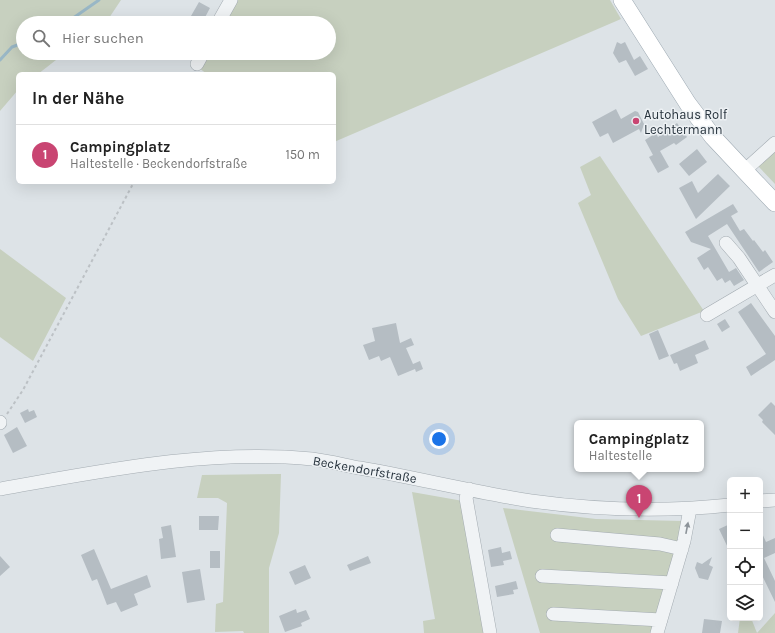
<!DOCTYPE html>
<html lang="de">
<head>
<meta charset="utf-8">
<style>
	:root { --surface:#fff; --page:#f2f2f2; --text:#222; --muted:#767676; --line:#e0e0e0; --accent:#c94572 }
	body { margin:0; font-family:Karla,sans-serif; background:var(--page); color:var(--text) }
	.controls { position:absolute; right:12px; bottom:12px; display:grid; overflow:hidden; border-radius:6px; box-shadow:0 4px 16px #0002 }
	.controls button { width:36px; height:36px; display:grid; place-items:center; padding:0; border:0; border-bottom:1px solid var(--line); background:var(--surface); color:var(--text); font:20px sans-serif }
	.you { position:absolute; left:439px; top:439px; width:14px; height:14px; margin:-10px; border:3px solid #fff; border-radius:50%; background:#1a73e8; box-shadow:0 0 0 6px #1a73e833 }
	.badge { display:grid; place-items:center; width:26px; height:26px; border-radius:50%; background:var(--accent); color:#fff; font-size:13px; font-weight:700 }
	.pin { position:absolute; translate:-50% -33px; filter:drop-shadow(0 1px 2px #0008) }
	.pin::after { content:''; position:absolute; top:21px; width:14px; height:12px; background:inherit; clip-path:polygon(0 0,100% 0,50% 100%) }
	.popup { position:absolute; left:574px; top:420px; width:130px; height:52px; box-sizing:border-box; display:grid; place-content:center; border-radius:6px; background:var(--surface); filter:drop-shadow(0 1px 3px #0005); font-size:13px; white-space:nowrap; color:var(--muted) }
	.popup b { font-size:15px; color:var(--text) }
	.popup::after { content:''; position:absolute; left:50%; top:100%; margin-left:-8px; border:8px solid transparent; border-top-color:var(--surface) }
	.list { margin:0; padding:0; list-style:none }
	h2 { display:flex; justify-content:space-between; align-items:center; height:52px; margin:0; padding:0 16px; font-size:17px }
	h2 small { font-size:13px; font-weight:400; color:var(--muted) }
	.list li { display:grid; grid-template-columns:26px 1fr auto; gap:12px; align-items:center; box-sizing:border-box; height:60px; padding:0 16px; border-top:1px solid var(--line) }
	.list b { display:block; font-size:15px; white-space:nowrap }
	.list p { margin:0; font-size:13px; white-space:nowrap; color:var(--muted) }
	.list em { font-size:13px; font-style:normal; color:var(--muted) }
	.icon { flex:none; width:22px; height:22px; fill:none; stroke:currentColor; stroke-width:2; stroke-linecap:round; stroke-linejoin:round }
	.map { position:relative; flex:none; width:775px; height:633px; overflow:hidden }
	.search { position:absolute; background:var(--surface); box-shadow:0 4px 16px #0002; left:16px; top:16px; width:320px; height:44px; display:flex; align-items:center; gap:10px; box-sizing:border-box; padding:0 14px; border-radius:22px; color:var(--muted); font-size:15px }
	.panel { position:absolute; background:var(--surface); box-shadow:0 4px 16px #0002; left:16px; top:72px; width:320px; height:112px; border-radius:6px }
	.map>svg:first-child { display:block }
	.green { fill:#c7d0bf }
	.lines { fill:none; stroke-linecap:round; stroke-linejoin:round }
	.stream { stroke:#99b7c6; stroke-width:3 }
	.building { fill:#b5bdc3 }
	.minor-casing { stroke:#a3abb1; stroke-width:14 }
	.major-casing { stroke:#9da9b2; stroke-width:18 }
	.path { stroke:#bcc1c5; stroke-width:2; stroke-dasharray:3 3; stroke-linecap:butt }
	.minor { stroke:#f0f3f5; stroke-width:13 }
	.major { stroke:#fff; stroke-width:17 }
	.oneway { fill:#8c9399 }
	.poi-dot { fill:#c94572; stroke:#edf1f4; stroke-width:1.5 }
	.labels { text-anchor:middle; stroke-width:3; stroke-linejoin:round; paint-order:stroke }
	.poi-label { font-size:13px; fill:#27333d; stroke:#edf1f4; text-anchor:start }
	.street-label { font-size:13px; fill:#27333d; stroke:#edf1f4 }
</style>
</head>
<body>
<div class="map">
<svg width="775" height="633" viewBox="0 0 775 633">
	<rect width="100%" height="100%" fill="#dde3e7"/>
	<path class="green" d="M 0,0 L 121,0 L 109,18 L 103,23 L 23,23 L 23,53 L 65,53 L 38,74 L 18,74 L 18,90 L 0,111 Z
		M 235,0 L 610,0 L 621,19 L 334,142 L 334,74 L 207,74 L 199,68 L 207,53 L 329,53 L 329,23 L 223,23 Z
		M 775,150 L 775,184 L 758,166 Z
		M 600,156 L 704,311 L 641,336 L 618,299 L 578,203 L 591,195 L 580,167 Z
		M 0,249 L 66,298 L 33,361 L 0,337 Z
		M 281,474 L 279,533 L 269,568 L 269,633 L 244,633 L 243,631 L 215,632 L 216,604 L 223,602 L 227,503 L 218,498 L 197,498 L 202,475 Z
		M 412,492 L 463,501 L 487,633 L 424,633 L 423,621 L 435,619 Z
		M 503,508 L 596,519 L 683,521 L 655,633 L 540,633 Z
		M 775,613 L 775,633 L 738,633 L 740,618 L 751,618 L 757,633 Z"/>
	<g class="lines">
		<path class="stream" d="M 66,23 L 99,0
			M 0,60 L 12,47 L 23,43"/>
	</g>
	<path class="building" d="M 199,2 L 210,8 L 202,23 L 187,23 Z
		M 617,42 L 621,44 L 625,42 L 634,60 L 640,56 L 648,69 L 635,76 L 626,60 L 619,63 L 613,53 Z
		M 616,109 L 621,119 L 635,111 L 638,112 L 644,124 L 641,133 L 639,129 L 613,143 L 608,133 L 600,137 L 592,122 Z
		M 677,123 L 687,137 L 676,145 L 674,143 L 660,151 L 669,167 L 658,173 L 649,157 L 653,155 L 645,140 L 656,133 L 658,137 Z
		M 697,149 L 707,162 L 689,176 L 679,164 Z
		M 718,174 L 730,186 L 696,219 L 679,188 L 692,181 L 698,193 Z
		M 733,204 L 738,212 L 731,216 L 740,231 L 744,229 L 753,241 L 754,240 L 763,252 L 765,250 L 773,262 L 759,272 L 727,224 L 708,236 L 729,272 L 736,268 L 744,280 L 734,286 L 730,280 L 725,283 L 722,278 L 717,281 L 708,267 L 704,270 L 697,258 L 711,249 L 691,242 L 685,232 Z
		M 751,303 L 775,336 L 775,360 L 751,376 L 746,367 L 766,354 L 738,312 Z
		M 725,319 L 730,327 L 722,332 L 717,324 Z
		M 396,323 L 400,343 L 411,338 L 414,345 L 406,348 L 413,364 L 420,361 L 423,369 L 416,372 L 415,369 L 398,376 L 390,357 L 381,361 L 379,356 L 369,360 L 363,345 L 375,341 L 372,328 Z
		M 658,330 L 669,356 L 659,360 L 649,334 Z
		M 705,340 L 709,349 L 695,355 L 698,363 L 680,371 L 677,363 L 674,364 L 670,355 Z
		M 771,402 L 775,406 L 775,435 L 762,422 L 763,420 L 758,415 Z
		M 28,409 L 29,412 L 34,410 L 37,417 L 25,423 L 20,413 Z
		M 17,427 L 27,446 L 13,453 L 4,435 Z
		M 199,516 L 219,516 L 218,530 L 199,530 Z
		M 730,524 L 730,552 L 719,529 Z
		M 171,525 L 176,557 L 161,559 L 159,539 L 163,538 L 161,527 Z
		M 760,529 L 766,542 L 775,538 L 775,553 L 764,558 L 775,581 L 775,602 L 760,571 Z
		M 501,547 L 502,553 L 510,551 L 512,559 L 503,561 L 504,565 L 491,567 L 488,550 Z
		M 94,549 L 111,589 L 147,575 L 151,587 L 134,594 L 138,605 L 121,612 L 116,602 L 107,605 L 97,579 L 92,581 L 81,555 Z
		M 210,551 L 220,551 L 220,568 L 210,568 Z
		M 0,556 L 10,567 L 0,576 Z
		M 368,556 L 371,563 L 350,571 L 347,565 Z
		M 712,557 L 709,565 L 713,567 L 708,580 L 699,578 L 695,568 L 697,562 L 702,564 Z
		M 305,565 L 311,578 L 295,585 L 289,572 Z
		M 200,569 L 205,600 L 187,603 L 182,572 Z
		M 516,581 L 518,589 L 513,590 L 514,594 L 497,597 L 495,586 Z
		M 296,609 L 297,613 L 306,610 L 310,619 L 301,623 L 302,626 L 285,632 L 279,616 Z
		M 704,619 L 722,621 L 720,633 L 702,633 Z"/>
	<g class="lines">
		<g class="minor-casing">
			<path id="minor" d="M 218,23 L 231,0
				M 197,64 L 203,53
				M 744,171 L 775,143
				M 726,243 L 739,258 L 775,312
				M 707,315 L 775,275
				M 0,423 L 0,422
				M 0,489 C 103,471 207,449 312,459 C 328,461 344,465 360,468 C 417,478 473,492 531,501 C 596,510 664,512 730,505
				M 469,489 L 466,498 L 490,633
				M 760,501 L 775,500
				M 557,535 L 660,544 L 682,549
				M 542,576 L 672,583
				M 553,614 L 661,620
				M 657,633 L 684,541 L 690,509"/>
		</g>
		<g class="major-casing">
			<path id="major" d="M 622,0 L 688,104 L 713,137 L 775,203"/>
		</g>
		<path class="path" d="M 7,414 L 23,390 L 134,182"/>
		<use href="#minor" class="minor"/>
		<use href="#major" class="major"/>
	</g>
	<defs><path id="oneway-solid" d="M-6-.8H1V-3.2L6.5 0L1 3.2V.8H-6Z"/></defs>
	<use class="oneway" href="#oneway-solid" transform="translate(687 528) rotate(-79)"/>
	<circle class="poi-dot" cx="636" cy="121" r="4"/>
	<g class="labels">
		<g class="poi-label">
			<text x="644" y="119">Autohaus Rolf<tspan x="644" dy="15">Lechtermann</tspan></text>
		</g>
		<g class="street-label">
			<text transform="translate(365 469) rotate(10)" y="5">Beckendorfstraße</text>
		</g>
	</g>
</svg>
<div class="controls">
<button>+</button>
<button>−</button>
<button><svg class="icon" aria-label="locate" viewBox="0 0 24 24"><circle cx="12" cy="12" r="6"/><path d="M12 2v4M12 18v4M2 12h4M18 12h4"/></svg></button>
<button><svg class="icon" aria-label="layers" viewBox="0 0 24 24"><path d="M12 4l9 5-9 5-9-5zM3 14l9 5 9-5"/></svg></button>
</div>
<div class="you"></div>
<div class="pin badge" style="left:639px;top:518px">1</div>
<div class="popup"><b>Campingplatz</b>Haltestelle</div>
<div class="search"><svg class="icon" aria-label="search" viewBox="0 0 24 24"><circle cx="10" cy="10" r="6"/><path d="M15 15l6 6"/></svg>Hier suchen</div>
<section class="panel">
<h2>In der Nähe<small></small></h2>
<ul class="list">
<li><span class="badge">1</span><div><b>Campingplatz</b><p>Haltestelle · Beckendorfstraße</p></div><em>150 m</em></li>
</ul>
</section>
</div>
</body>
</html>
